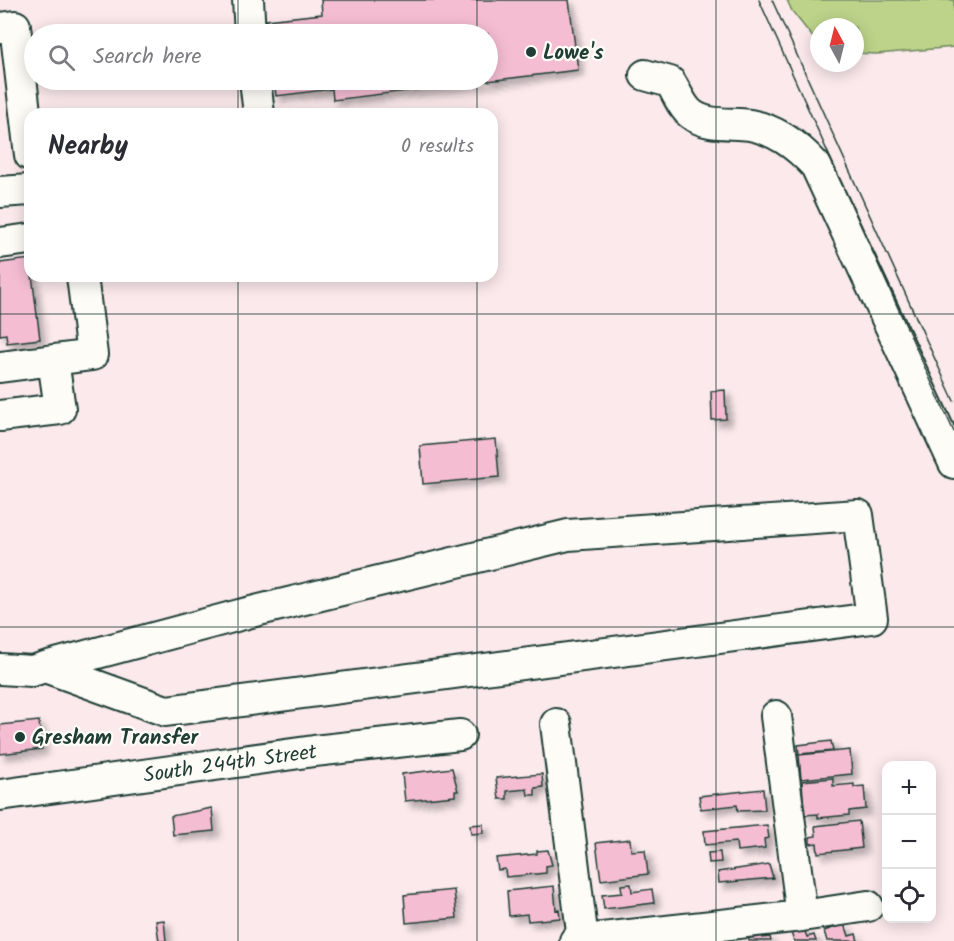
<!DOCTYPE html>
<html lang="en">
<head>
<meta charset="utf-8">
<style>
	:root { --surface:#fff; --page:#f2f2f3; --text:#2b2b33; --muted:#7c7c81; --line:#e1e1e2 }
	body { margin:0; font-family:Kalam,sans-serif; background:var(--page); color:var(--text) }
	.controls { position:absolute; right:18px; bottom:18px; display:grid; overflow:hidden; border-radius:12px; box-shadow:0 3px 15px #0003 }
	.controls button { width:54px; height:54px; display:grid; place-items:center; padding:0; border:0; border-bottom:2px solid var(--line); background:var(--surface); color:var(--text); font:30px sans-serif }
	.compass { position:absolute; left:810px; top:18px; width:54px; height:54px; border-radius:50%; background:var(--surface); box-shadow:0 3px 15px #0003; rotate:353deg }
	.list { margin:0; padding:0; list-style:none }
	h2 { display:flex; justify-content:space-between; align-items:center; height:78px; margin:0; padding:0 24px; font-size:26px }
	h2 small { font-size:20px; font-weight:400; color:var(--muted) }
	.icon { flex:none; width:33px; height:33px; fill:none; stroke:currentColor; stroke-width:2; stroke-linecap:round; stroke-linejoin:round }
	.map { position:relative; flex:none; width:954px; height:941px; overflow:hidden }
	.search { position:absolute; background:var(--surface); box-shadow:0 3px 15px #0003; left:24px; top:24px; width:474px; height:66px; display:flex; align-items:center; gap:15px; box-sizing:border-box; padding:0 21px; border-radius:33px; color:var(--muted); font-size:22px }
	.panel { position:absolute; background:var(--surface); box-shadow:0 3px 15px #0003; left:24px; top:108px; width:474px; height:174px; border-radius:18px }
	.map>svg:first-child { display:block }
	.green { fill:#bdd389; stroke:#6e885e; stroke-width:1.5 }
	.building { fill:#f5bdd2; stroke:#1f3d34; stroke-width:1.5; filter:url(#shadow) }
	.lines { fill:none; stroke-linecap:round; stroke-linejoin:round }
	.minor-casing { stroke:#1f3d34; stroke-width:34 }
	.minor { stroke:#fdfcf7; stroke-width:30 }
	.tram { stroke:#1f3d34; stroke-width:1.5 }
	.grid { fill:none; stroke:#1f3d34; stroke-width:1.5; stroke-opacity:0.55 }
	.poi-dot { fill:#1f3d34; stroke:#fdfcf7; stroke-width:2 }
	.labels { text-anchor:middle; stroke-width:4.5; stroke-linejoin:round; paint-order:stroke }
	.poi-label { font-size:21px; font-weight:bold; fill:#1f3d34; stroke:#fdfcf7; text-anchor:start }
	.street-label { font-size:21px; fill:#1f3d34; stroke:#fdfcf7 }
</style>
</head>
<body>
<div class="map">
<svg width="954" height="941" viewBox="0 0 954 941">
	<defs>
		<filter id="shadow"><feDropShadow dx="5.5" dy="5.5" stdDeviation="3" flood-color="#0004"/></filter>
	</defs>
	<rect width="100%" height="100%" fill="#fbe9ec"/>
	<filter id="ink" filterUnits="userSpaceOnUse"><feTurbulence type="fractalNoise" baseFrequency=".0167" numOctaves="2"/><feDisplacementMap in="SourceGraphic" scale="12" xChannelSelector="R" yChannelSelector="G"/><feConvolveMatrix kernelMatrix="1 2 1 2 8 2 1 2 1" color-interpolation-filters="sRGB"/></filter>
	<g filter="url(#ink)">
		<path class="green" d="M 787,0 L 954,0 L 954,47 L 877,54 L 855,53 L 855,27 L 819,27 L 819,45 L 792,11 Z"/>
		<path class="building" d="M 321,0 L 569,0 L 578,70 L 333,100 L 332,89 L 276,96 L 274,80 L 488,80 L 488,34 L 268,34 L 266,20 L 322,14 Z
			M 30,259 L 40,339 L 7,343 L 6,334 L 0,335 L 0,263 Z
			M 725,390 L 726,419 L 712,420 L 711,391 Z
			M 496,439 L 499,477 L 423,484 L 420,446 Z
			M 39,721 L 42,749 L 0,754 L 0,725 Z
			M 831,741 L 833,751 L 799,754 L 798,745 Z
			M 850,750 L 852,774 L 801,779 L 799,755 Z
			M 452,768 L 458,791 L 455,791 L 455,796 L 405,801 L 402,774 Z
			M 542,774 L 543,787 L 535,788 L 535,795 L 528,795 L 527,789 L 507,791 L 507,799 L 499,799 L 496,778 Z
			M 833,778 L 833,786 L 854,784 L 854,787 L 864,786 L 866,809 L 849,811 L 849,815 L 818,818 L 818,814 L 804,815 L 802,781 Z
			M 763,789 L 765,810 L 738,811 L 737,805 L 701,809 L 699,796 Z
			M 212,808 L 214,831 L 173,835 L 171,816 Z
			M 859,821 L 862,848 L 818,853 L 817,843 L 810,844 L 810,837 L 816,836 L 815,826 Z
			M 483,824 L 483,833 L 471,834 L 470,825 Z
			M 767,825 L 769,838 L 764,839 L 765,848 L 737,851 L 736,842 L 705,845 L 704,831 Z
			M 630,839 L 631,851 L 645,850 L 648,874 L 601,880 L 596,843 Z
			M 548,850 L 552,865 L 546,866 L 546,873 L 506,877 L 505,869 L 498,870 L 496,858 L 537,854 L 537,851 Z
			M 720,852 L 721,862 L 709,863 L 708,853 Z
			M 769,864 L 773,878 L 719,883 L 718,872 Z
			M 631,884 L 632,892 L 652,889 L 654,903 L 604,909 L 602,895 L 622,893 L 621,885 Z
			M 554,886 L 556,910 L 559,909 L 560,918 L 528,921 L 527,914 L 509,916 L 507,891 Z
			M 454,890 L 457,918 L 406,923 L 404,895 Z
			M 164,920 L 166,941 L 159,941 L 156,921 Z
			M 845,924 L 849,936 L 856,934 L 858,941 L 827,941 L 824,931 Z
			M 804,929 L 807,937 L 814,935 L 816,941 L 794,941 L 791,933 Z
			M 761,933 L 763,938 L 770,937 L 771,941 L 749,941 L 748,937 Z"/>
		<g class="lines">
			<g class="minor-casing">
				<path id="minor" d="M 248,0 L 250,34
					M 0,28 L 15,26 L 30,155
					M 645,75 L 670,82 C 677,92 681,106 691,114 C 708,127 730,122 750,125 C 777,130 798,146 816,166 L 954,463
					M 255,80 L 259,114
					M 0,192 L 30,190
					M 0,243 L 30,239
					M 0,367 L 92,355 L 82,276
					M 0,416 L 60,409 L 53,360
					M 0,669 L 32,671 L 45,667 L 247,613 L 568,535 L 858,515 L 872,618 L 166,711 L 45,667
					M 776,716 L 802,916
					M 556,724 L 583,940
					M 0,795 L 314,751 L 460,735
					M 575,941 L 802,916 L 868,906"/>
			</g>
			<use href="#minor" class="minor"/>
			<path class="tram" d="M 759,0 L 954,432
				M 772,0 L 954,401"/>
		</g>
	</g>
	<path class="grid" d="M 238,0 L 238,34M 477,0 L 477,34M 716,0 L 716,941M 238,80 L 238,114M 477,80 L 477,114M 238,276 L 238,941M 477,276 L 477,941M 0,314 L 954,314M 0,627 L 954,627"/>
	<g class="poi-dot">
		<circle cx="531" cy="52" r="6"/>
		<circle cx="20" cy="737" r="6"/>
	</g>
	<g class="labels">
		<g class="poi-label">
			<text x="543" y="59">Lowe's</text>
			<text x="32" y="744">Gresham Transfer</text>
		</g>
		<g class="street-label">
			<text transform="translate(230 763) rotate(-8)" y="7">South 244th Street</text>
		</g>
	</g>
</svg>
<div class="controls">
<button>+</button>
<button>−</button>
<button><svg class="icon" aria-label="locate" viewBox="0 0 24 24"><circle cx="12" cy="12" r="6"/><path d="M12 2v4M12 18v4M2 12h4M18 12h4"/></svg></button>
</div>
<svg class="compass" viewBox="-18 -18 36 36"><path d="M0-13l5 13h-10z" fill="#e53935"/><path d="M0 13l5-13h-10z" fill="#7c7c81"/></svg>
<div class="search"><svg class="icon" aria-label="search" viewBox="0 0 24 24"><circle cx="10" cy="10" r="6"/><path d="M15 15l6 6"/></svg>Search here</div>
<section class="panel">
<h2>Nearby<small>0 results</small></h2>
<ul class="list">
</ul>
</section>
</div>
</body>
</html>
